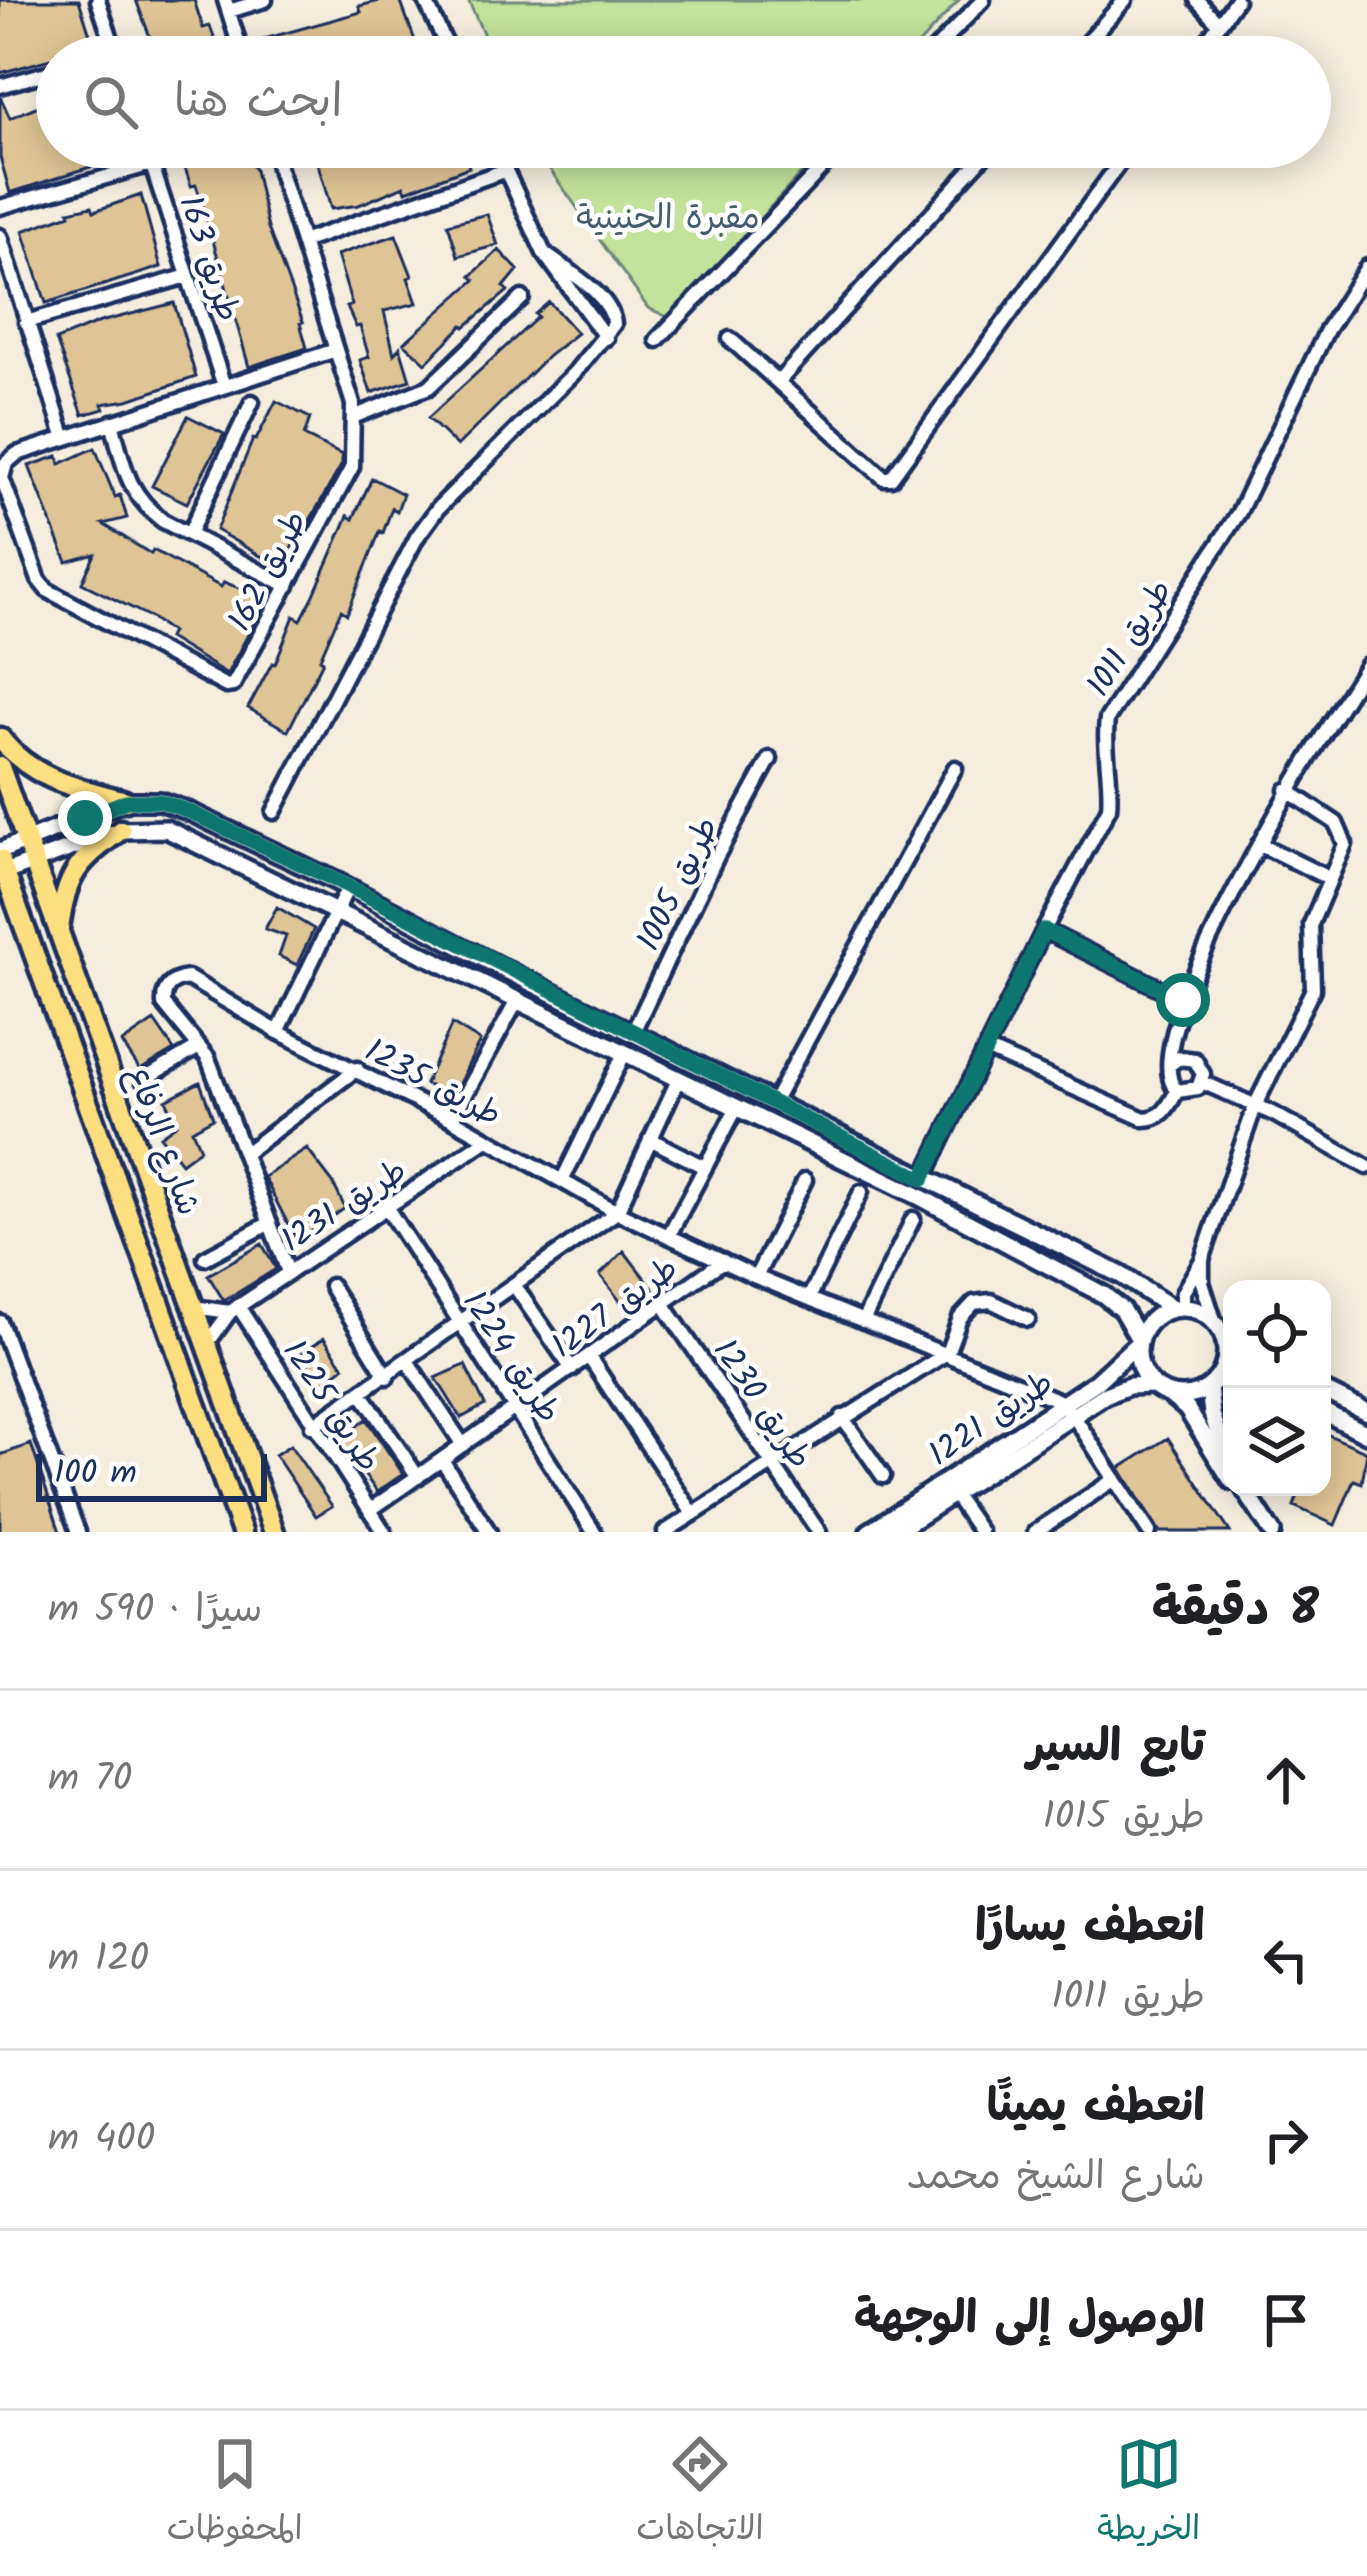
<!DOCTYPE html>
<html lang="ar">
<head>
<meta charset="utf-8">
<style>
	:root { --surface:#fff; --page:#f2f2f2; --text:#202124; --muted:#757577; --line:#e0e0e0; --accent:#0f766e }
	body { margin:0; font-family:Kalam,"Playpen Sans Arabic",sans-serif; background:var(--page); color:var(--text); direction:rtl }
	.controls { position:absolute; right:36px; bottom:36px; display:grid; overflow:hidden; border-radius:24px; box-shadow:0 6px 30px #0003 }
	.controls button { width:108px; height:108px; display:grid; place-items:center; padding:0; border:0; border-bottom:3px solid var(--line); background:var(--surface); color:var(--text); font:60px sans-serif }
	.scale { position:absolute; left:36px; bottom:30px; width:231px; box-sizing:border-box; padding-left:12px; border:6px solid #1b2f5e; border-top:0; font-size:33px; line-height:42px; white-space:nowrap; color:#1b2f5e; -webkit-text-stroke:9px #fff; paint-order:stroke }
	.stop { position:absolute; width:36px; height:36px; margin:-27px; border:9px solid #0f766e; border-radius:50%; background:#fff }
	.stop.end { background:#0f766e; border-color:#fff; box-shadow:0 3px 12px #0008 }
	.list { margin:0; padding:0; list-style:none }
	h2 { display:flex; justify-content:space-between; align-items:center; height:156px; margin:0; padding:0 48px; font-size:51px }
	h2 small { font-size:39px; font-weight:400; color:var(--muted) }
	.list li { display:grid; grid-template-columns:78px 1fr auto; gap:36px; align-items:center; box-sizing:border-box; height:180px; padding:0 48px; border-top:3px solid var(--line) }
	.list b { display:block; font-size:45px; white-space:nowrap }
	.list p { margin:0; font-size:39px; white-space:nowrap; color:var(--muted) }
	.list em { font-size:39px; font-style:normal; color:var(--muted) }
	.icon { flex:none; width:66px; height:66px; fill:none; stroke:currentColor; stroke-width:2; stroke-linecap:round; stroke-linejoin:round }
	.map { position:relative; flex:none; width:1367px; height:1532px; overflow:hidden; direction:ltr }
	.search { position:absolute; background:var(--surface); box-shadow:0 6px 30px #0003; left:36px; right:36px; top:36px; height:132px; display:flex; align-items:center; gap:30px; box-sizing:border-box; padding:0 42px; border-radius:66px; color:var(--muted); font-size:45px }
	.sheet { height:876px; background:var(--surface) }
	nav { display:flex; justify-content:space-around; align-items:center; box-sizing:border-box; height:168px; border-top:3px solid var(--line); background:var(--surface); font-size:33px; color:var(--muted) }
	nav a { display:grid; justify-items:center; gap:6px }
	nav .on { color:var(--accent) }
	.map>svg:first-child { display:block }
	.green { fill:#c3e29b; stroke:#6f887c; stroke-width:3 }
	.building { fill:#dfc595; stroke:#1b2f5e; stroke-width:3 }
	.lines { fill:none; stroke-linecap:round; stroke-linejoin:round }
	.minor-casing { stroke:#1b2f5e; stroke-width:21 }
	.tertiary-casing { stroke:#1b2f5e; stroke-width:24 }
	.primary-casing { stroke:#1b2f5e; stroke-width:27 }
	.minor { stroke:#fff; stroke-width:12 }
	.tertiary { stroke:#fff; stroke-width:15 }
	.primary { stroke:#fedf80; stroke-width:18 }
	.route { stroke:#0f766e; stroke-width:15 }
	.labels { text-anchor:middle; stroke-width:9; stroke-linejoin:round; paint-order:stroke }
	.park-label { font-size:33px; fill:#455c6d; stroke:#fff }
	.street-label { font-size:33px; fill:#1b2f5e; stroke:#fff }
</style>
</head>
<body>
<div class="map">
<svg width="1367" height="1532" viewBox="0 0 1367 1532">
	<rect width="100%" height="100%" fill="#f5eedf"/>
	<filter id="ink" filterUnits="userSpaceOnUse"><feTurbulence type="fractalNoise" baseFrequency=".00833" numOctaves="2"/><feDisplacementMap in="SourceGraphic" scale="24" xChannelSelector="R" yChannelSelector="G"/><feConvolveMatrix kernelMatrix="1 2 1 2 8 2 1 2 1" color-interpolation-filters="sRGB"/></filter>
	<g filter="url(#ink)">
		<path class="green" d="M 468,0 L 959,0 L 907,57 L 494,57 Z
			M 534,147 L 825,147 L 670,318 L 648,308 Z"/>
		<path class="building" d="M 0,0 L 79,0 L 94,47 L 0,73 Z
			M 136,0 L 194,0 L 203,28 L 210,26 L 221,57 L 153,57 L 149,46 L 153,45 Z
			M 384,0 L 400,0 L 421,57 L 270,57 L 264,39 L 361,12 L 359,6 Z
			M 0,96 L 10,118 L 57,98 L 57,147 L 136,147 L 137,152 L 10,193 L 0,157 Z
			M 178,147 L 244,147 L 255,170 L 268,228 L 303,322 L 300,323 L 307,348 L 249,367 L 204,209 L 196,185 L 191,186 Z
			M 313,147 L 462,147 L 469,167 L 406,191 L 404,186 L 359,205 L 331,209 Z
			M 141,195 L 161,267 L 46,303 L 23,231 L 70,214 L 69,211 L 92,206 L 94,211 Z
			M 487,214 L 498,245 L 458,256 L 448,224 Z
			M 396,235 L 412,276 L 408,278 L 417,303 L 384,311 L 394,354 L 400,347 L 410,380 L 371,393 L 360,360 L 369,357 L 360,326 L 356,327 L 347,307 L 352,305 L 337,255 Z
			M 499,250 L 518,270 L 504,287 L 508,291 L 465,327 L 463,325 L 426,363 L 404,343 L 475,280 L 471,276 Z
			M 549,302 L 577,333 L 548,356 L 457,446 L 428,418 L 538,317 L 535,314 Z
			M 174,303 L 196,377 L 128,400 L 102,404 L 104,409 L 83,415 L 56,340 L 100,322 Z
			M 276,401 L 310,418 L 304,436 L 342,455 L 342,464 L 296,545 L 293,544 L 283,569 L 216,530 L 253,439 L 256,440 Z
			M 188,416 L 224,434 L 187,503 L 152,486 Z
			M 95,448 L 115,497 L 120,495 L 127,518 L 103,524 L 151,554 L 153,550 L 221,587 L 224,582 L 267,599 L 227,674 L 168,638 L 171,632 L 150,617 L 82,583 L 95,554 L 67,562 L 29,466 L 58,456 L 60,464 Z
			M 372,478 L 403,494 L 397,511 L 392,508 L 383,533 L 380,531 L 347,614 L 341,610 L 320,659 L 323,661 L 288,731 L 248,708 L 272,663 L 275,664 L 294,616 L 301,620 L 313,597 L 348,516 L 353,519 Z
			M 277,907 L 314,929 L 297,965 L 279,956 L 286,936 L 265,929 Z
			M 154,1021 L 174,1050 L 140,1070 L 122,1043 Z
			M 452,1024 L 480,1041 L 453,1096 L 425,1084 Z
			M 200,1082 L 213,1118 L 192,1130 L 200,1149 L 181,1163 L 160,1136 L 177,1124 L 166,1100 Z
			M 307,1149 L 333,1183 L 345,1208 L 297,1242 L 264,1177 Z
			M 262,1244 L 276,1269 L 224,1301 L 208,1275 Z
			M 624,1251 L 657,1294 L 630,1314 L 600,1275 Z
			M 324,1338 L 344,1367 L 322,1384 L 299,1355 Z
			M 465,1365 L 485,1405 L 461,1418 L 436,1378 Z
			M 366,1419 L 403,1474 L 377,1492 L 339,1440 Z
			M 1322,1432 L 1367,1452 L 1362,1483 L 1354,1480 L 1335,1525 L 1294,1506 L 1301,1487 L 1322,1487 Z
			M 1168,1438 L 1230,1532 L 1159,1532 L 1120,1468 Z
			M 31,1444 L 60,1532 L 0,1532 L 0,1455 Z
			M 290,1445 L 332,1506 L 316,1516 L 275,1455 Z"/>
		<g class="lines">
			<g class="minor-casing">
				<path id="minor" d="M 98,0 L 117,57
					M 225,0 L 243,57
					M 425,0 L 452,57
					M 1197,0 L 1219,24
					M 229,11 L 265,0
					M 928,57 L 983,0
					M 1074,57 L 1125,0
					M 1196,57 L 1236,0
					M 0,86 L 57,70
					M 146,147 L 224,386
					M 272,147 L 353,404 L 352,467 L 233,685 L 226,686 L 47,590 L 39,580 L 2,478 L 6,463 L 17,454 L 336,350
					M 495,147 L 544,253 L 606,338
					M 0,207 L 152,164
					M 0,236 L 64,436
					M 302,242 L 506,170
					M 26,322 L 188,276
					M 730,339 L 884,478 L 891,478 L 1131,147
					M 657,340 L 842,147
					M 779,381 L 992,147
					M 353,417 L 429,387 L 522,298
					M 112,422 C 124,466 126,492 163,521 L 288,586
					M 189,534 L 252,402
					M 274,812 L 417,537 L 438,508 L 575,372 L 614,324 C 611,294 567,271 544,253
					M 1259,844 L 1328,878
					M 1044,930 L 1183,1000
					M 278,1032 L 348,887
					M 633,1032 L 718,854 L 770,759
					M 988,1050 L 1144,1119 C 1164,1118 1168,1107 1177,1091
					M 1172,1063 L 1179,1058 L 1195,1060 L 1203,1074 L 1198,1088 L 1177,1091
					M 143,1080 L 199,1047
					M 1202,1082 L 1274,1114 L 1367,1167
					M 1177,1091 C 1126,1043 1331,721 1367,665
					M 773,1103 L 955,768
					M 452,1119 L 518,999
					M 650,1139 L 704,1167
					M 245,1153 L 357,1069
					M 923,1179 L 1044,930 L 1109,808 C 1112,778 1103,750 1107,719 L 1239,512 L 1327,330 L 1367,267
					M 562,1181 L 625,1052
					M 387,1208 L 594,1532
					M 670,1233 L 736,1109
					M 205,1258 L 270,1223
					M 1202,1260 L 1255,1106 L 1313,989 L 1311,924 L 1345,844 L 1336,823 L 1287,790
					M 288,1272 L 208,1058 L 164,1004 C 163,987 171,980 188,978 L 278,1032 L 452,1119 L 617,1212 L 756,1277 L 1057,1400 L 1073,1415 L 1149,1532
					M 756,1277 L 805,1180
					M 514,1285 L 572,1369
					M 331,1286 L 387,1377
					M 809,1298 L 861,1192
					M 664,1305 L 819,1532
					M 238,1306 L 384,1532
					M 193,1307 L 230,1312
					M 1181,1308 L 1183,1292 L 1202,1260 L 1202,1282 L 1215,1323
					M 863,1321 L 913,1219
					M 0,1322 L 78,1532
					M 207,1344 L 230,1312 L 487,1140
					M 589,1357 L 693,1514
					M 408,1362 L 463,1445
					M 362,1394 L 418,1477
					M 842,1417 L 883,1476
					M 312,1426 L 617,1212 L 679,1078
					M 442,1460 L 489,1532
					M 953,1493 L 980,1532
					M 370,1510 L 723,1261
					M 665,1532 L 947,1353 L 960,1318 L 974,1303 L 991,1301 L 1028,1319
					M 1035,1532 L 1115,1479"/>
			</g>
			<g class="tertiary-casing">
				<path id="tertiary" d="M 0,851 L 126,801 L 160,801 L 188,811 L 348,887 L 508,971 L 1121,1275 L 1173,1309
					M 5,872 L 121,830 L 166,829 L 918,1196 L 1104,1295 L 1122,1310 L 1139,1339
					M1138 1352a44 44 0 1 1 88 0a44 44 0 1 1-88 0Z
					M 1209,1388 L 1212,1414 L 1226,1456
					M 1322,1390 L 1367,1412
					M 1171,1396 L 1187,1409 L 1232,1481
					M 1322,1411 L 1367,1434
					M 1243,1487 L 1272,1532
					M 869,1532 L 1096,1382 L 1138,1343
					M 895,1532 L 1105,1395 L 1129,1386 L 1151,1385"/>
			</g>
			<g class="primary-casing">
				<path id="primary" d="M 0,738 C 32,780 77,788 126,801
					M 0,767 L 274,1532
					M 0,859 L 242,1532
					M 59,929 C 67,873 76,863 121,830"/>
			</g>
			<use href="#minor" class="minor"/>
			<use href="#tertiary" class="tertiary"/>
			<use href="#primary" class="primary"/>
		</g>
	</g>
	<g class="lines" filter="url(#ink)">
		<path class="route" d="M 85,818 L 126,801 L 160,801 L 188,811 L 348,886 L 923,1179 L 1044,930 L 1183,1000"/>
	</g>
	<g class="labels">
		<g class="park-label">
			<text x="668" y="228">مقبرة الحنينية</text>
		</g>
		<g class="street-label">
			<text transform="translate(211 258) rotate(72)" y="12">طريق 163</text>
			<text transform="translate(266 570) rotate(-62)" y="12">طريق 162</text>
			<text transform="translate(1128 637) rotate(-58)" y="12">طريق 1011</text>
			<text transform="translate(676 883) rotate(-64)" y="12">طريق 1005</text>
			<text transform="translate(434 1081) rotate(28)" y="12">طريق 1235</text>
			<text transform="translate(165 1140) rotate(70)" y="12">شارع الرفاع</text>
			<text transform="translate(343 1204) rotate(-33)" y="12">طريق 1231</text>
			<text transform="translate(614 1306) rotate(-36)" y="12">طريق 1227</text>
			<text transform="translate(513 1356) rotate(57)" y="12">طريق 1224</text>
			<text transform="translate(764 1403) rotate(56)" y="12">طريق 1230</text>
			<text transform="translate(333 1405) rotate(57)" y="12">طريق 1225</text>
			<text transform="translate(990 1417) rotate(-34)" y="12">طريق 1221</text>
		</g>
	</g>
</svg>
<div class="controls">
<button><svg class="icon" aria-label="locate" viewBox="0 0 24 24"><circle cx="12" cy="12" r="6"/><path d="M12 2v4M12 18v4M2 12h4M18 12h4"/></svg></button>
<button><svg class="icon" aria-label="layers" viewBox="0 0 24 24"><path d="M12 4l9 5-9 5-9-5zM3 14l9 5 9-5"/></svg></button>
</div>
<div class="scale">100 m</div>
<div class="stop" style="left:1183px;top:1000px"></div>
<div class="stop end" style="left:85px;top:818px"></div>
<div class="search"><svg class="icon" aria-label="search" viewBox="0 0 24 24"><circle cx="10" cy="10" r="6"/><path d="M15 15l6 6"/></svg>ابحث هنا</div>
</div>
<section class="sheet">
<h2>8 دقيقة<small>سيرًا · 590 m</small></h2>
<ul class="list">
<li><svg class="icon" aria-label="ahead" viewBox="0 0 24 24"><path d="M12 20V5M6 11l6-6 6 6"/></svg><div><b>تابع السير</b><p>طريق 1015</p></div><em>70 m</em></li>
<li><svg class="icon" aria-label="left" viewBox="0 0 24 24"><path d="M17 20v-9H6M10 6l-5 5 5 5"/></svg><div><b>انعطف يسارًا</b><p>طريق 1011</p></div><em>120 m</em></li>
<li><svg class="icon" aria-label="right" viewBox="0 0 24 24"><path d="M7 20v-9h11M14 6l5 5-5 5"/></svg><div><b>انعطف يمينًا</b><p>شارع الشيخ محمد</p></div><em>400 m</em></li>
<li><svg class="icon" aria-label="arrive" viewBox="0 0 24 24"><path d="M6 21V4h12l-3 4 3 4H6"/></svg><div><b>الوصول إلى الوجهة</b></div></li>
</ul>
</section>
<nav>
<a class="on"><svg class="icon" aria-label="map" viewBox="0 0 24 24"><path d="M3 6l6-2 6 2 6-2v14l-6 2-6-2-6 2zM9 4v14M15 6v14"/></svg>الخريطة</a>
<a><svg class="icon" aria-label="directions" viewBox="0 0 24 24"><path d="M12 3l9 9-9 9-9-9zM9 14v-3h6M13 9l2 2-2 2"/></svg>الاتجاهات</a>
<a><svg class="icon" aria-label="saved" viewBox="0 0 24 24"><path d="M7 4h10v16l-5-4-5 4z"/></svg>المحفوظات</a>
</nav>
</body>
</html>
